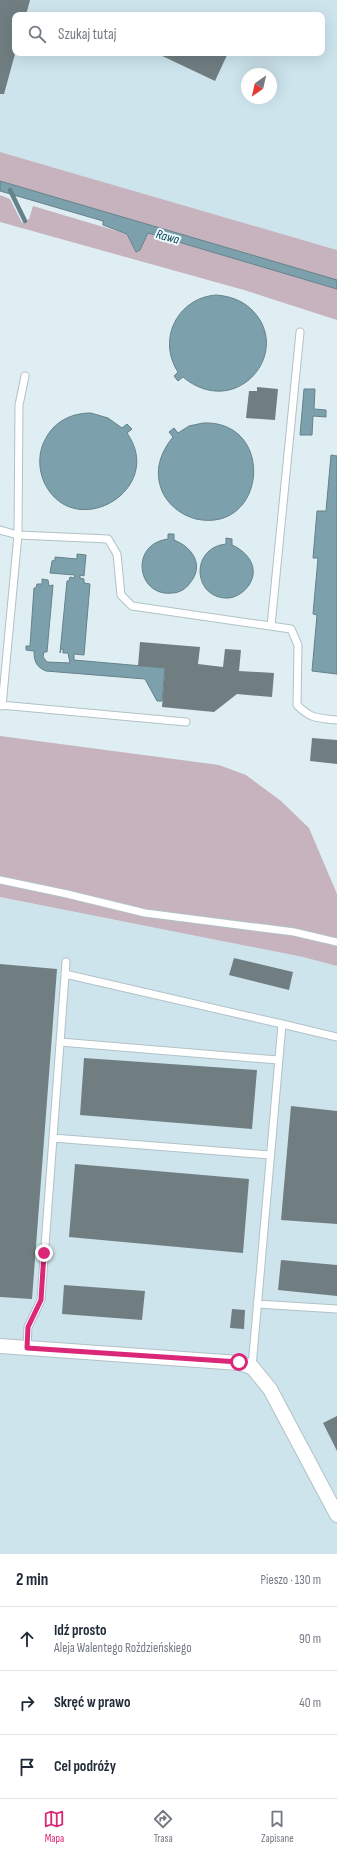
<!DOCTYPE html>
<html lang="pl">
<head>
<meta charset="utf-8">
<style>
	:root { --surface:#fff; --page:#f2f2f3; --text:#1f2937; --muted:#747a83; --line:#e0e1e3; --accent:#db2777 }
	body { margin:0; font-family:"Sofia Sans Condensed",sans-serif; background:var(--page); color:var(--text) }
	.compass { position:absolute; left:241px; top:68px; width:36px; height:36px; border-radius:50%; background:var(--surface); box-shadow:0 4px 16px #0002; rotate:214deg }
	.stop { position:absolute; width:12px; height:12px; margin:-9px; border:3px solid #db2777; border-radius:50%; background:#fff }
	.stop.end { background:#db2777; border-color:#fff; box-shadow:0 1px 4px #0008 }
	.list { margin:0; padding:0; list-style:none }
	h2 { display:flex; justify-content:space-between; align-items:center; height:52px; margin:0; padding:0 16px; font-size:17px }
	h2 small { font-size:13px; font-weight:400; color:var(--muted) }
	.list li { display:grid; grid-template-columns:26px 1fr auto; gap:12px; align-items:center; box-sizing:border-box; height:64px; padding:0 16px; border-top:1px solid var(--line) }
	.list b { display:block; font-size:15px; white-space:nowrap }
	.list p { margin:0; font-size:13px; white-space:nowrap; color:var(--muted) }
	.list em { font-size:13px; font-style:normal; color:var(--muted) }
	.icon { flex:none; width:22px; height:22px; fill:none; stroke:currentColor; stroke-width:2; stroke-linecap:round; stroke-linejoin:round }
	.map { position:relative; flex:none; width:337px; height:1554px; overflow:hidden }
	.search { position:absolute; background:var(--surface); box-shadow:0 4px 16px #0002; left:12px; right:12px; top:12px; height:44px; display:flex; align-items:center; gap:10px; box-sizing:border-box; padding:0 14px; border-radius:8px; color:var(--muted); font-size:15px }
	.sheet { height:244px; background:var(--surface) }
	nav { display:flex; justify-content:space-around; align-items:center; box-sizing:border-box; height:56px; border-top:1px solid var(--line); background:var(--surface); font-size:11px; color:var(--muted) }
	nav a { display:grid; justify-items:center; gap:2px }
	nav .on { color:var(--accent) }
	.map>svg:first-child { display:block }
	.built { fill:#cde4ec; fill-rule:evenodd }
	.green { fill:#c6b3be }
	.water { fill:#7ca1ad; stroke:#65818a }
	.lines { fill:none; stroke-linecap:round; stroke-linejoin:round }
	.stream { stroke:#65818a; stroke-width:4.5 }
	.building { fill:#707e82 }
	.lane-casing { stroke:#b2c1c6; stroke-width:9 }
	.street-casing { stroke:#b2c1c6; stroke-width:16 }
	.lane { stroke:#fff; stroke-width:7 }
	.street { stroke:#fff; stroke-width:14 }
	.route { stroke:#db2777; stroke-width:5 }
	.labels { text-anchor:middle; stroke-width:4; stroke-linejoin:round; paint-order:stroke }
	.water-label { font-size:13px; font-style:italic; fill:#06404e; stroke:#eefbff }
</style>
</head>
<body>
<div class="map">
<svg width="337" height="1554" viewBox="0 0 337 1554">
	<rect width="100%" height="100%" fill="#dfeef3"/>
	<path class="built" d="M 0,0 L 337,0 L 337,250 L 0,152 ZM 15,15 L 322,15 L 322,53 L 15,53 ZM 247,74 L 271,74 L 271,98 L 247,98 Z
		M 0,897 L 303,957 L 337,966 L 337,1554 L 0,1554 Z"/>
	<path class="green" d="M 0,152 L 337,250 L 337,280 L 0,181 Z
		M 0,195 L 10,199 L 22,223 L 29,219 L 33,206 L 127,234 L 136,252 L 140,250 L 148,233 L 337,289 L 337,320 L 244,290 L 0,222 Z
		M 0,736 L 219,765 L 246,775 L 281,801 L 309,828 L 337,894 L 337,966 L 303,957 L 0,897 Z"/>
	<path class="water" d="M 0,181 L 337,280 L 337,289 L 148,233 L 140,250 L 136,252 L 127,234 L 103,225 L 103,221 L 0,191 Z
		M 216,295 C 229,296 242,300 252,310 C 294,352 236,421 183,377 L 178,381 L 174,376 L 178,372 C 157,340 177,298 216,295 Z
		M 304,389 L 315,389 L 314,409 L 326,410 L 326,417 L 313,416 L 312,435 L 300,435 Z
		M 91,413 L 108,418 L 122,428 L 127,424 L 132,429 L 127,433 C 167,490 73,544 44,482 C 38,468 38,451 46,438 C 55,421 72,413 91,413 Z
		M 203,423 C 276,420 267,534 196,519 C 181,515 168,505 162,491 C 154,471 160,453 173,437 L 169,432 L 174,428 L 178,433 L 189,426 Z
		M 331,455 L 337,456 L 337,674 L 312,671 L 317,615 L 313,614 L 318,558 L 313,558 L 317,511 L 326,511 Z
		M 168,534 L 174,534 L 174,540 C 192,547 205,565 190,583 C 186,589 179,593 172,593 C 137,597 129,544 168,539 Z
		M 226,538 L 232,539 L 232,545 C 248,552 260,568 249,585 C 244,592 237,597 229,598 C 193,600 189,548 226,544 Z
		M 77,554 L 86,555 L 84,576 L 80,575 L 80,578 L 84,579 L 84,583 L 90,584 L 84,655 L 74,654 L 74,660 L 165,668 L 162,701 L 157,701 L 145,679 L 46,671 C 36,667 34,661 34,651 L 26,650 L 26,646 L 30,646 L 34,588 L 36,588 L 37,584 L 42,584 L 42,579 L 48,580 L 49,586 L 53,585 L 47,652 L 44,652 L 43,657 L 47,662 L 70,663 L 68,653 L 63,653 L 63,649 L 61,649 L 60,653 L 67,581 L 69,581 L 70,577 L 74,578 L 75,575 L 50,573 L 52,561 L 55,560 L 55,557 L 77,559 Z"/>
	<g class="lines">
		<path class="stream" d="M 10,190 L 25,221"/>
	</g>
	<path class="building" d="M 0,0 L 30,0 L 26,15 L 15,15 L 15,54 L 4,94 L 0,94 Z
		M 156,53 L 228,53 L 215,81 Z
		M 257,387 L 278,389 L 275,420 L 246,418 L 249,391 L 257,391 Z
		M 140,642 L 200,647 L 198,664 L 223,667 L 225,649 L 241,650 L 239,671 L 274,673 L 272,697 L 237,694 L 214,712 L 162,707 L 165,668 L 138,666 Z
		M 312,738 L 337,740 L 337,764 L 310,761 Z
		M 234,958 L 293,972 L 289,990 L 229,975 Z
		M 0,964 L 57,969 L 32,1299 L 0,1297 Z
		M 84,1058 L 257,1070 L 252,1129 L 80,1115 Z
		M 291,1106 L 337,1111 L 337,1224 L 281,1220 Z
		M 75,1164 L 249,1179 L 243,1253 L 69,1237 Z
		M 281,1260 L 337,1265 L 337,1296 L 278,1290 Z
		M 64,1285 L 145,1291 L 142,1320 L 62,1314 Z
		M 232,1309 L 245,1310 L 244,1329 L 230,1328 Z
		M 337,1416 L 337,1451 L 323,1423 Z"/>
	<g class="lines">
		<g class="lane-casing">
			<path id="lane" d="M 0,530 L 18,535 L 108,539 L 117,554 L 121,595 L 132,606 L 291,629 L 298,645 L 297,705 C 311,719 317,718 337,720
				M 271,626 L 300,332
				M 0,705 L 186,722
				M 2,706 L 18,535 L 19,405 L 25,376
				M 0,880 L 67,894 L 145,913 L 294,932 L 337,942
				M 65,974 L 282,1024
				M 60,1042 L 278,1060
				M 53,1138 L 270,1155
				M 257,1304 L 337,1309
				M 27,1348 L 28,1327 L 41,1300 L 66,962
				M 252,1367 L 282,1024 L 337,1037"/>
		</g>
		<g class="street-casing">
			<path id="street" d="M 0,1346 L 239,1363 L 252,1367 L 270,1389 L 337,1515"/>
		</g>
		<use href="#lane" class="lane"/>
		<use href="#street" class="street"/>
	</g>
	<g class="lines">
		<path class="route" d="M 44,1253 L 41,1300 L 28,1327 L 27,1348 L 239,1362"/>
	</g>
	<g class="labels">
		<g class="water-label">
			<text transform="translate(168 236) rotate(16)" y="5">Rawa</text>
		</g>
	</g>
</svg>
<svg class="compass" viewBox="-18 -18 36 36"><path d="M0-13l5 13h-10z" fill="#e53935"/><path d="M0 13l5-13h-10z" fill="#747a83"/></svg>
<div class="stop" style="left:239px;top:1362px"></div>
<div class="stop end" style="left:44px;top:1253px"></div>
<div class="search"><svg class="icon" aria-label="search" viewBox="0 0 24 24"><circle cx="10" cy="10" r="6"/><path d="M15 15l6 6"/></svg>Szukaj tutaj</div>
</div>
<section class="sheet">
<h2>2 min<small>Pieszo · 130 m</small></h2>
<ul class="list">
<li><svg class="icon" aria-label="ahead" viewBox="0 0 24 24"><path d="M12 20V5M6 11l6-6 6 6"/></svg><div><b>Idź prosto</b><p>Aleja Walentego Roździeńskiego</p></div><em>90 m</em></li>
<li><svg class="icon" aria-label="right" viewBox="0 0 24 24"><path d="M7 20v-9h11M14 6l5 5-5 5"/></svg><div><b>Skręć w prawo</b></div><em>40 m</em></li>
<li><svg class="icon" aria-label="arrive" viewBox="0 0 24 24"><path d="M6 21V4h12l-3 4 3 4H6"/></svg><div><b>Cel podróży</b></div></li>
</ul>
</section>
<nav>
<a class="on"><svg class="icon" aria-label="map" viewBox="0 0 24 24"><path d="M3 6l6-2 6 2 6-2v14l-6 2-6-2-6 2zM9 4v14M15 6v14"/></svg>Mapa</a>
<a><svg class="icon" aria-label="directions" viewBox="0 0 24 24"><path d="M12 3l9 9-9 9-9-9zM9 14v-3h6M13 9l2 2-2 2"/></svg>Trasa</a>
<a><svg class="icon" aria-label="saved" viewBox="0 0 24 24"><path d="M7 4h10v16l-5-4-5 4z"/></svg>Zapisane</a>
</nav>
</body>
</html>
